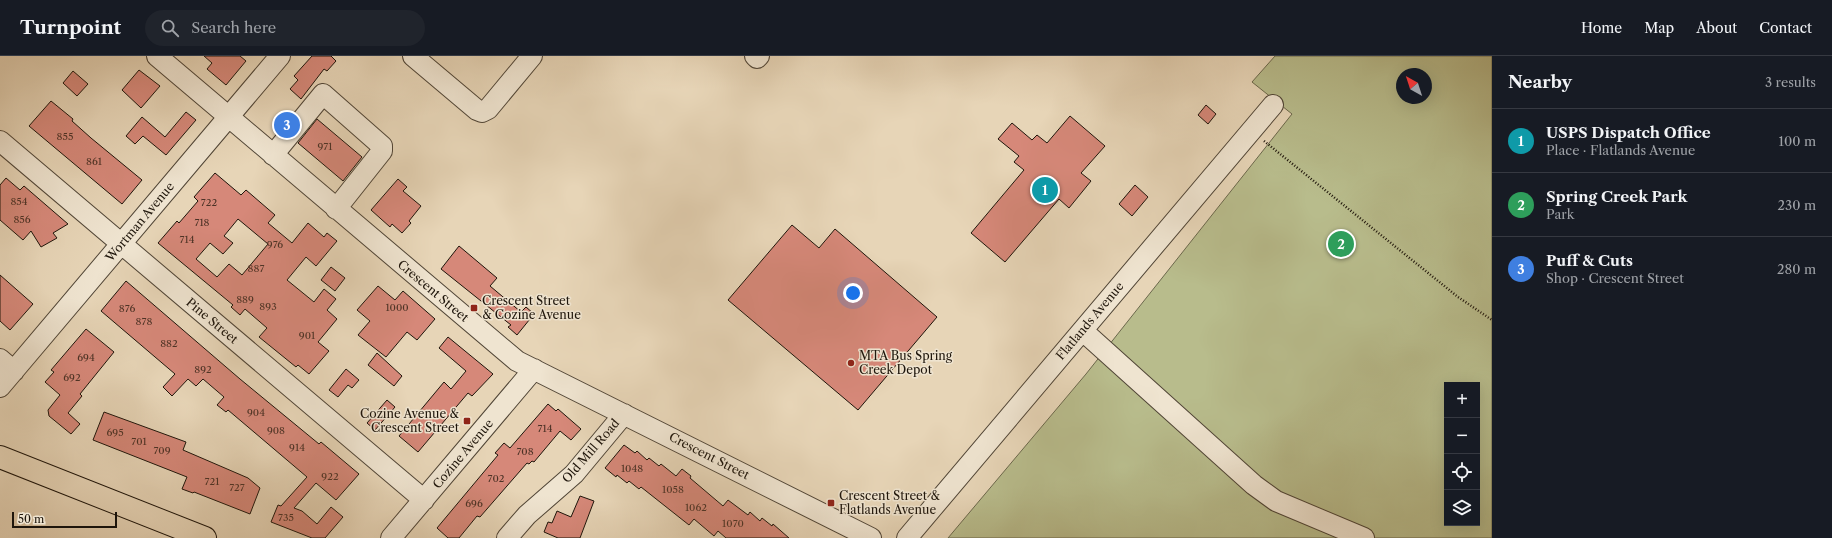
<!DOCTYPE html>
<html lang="en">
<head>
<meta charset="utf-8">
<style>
	:root { --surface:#171b24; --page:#20242c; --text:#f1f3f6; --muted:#9ea1a6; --line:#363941; --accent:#c59692 }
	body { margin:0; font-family:"Libre Caslon Text",serif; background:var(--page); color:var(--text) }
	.controls { position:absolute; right:12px; bottom:12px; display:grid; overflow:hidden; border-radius:0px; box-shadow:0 4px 16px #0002 }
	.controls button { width:36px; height:36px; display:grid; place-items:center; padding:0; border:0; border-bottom:1px solid var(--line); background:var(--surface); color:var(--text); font:20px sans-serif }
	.compass { position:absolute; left:1396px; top:12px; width:36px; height:36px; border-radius:50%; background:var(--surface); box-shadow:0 4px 16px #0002; rotate:321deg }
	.scale { position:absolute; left:12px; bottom:10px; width:105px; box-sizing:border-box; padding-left:4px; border:2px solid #1e150b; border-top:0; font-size:11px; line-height:14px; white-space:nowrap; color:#1e150b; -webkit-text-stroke:3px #efe4d0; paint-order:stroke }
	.you { position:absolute; left:853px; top:237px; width:14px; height:14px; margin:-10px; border:3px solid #fff; border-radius:50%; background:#1a73e8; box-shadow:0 0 0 6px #1a73e833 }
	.badge { display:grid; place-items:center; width:26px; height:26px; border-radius:50%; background:var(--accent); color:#fff; font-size:13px; font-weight:700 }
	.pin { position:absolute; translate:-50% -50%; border:2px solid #fff; box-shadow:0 1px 4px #0006 }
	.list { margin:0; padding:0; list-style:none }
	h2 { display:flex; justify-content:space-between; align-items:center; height:52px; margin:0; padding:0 16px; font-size:17px }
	h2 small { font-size:13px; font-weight:400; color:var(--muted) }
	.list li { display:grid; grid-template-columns:26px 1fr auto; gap:12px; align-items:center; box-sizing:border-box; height:64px; padding:0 16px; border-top:1px solid var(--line) }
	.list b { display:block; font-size:15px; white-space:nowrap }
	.list p { margin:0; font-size:13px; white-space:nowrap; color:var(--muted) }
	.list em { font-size:13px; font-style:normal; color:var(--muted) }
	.icon { flex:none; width:22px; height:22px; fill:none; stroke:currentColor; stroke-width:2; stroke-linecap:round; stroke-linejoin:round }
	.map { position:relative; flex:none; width:1492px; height:482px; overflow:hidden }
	header { display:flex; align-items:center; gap:24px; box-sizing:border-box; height:56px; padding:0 20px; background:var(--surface); border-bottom:1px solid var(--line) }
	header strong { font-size:19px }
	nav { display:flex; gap:22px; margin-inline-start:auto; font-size:14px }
	.search { width:280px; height:36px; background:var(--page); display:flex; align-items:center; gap:10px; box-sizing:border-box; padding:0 14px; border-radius:22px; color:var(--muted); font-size:15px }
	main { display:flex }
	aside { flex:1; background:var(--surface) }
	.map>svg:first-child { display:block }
	.green { fill:#b8bc8c; stroke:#6b684c; fill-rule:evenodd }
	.building { fill:#d68879; stroke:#1e150b; fill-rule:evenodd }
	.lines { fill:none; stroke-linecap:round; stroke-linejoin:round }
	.minor-casing { stroke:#504536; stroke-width:22 }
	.major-casing { stroke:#1e150b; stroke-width:24 }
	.path { stroke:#1e150b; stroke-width:2.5; stroke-dasharray:1 2; stroke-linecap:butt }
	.minor { stroke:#efe4d0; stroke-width:20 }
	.major { stroke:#e7d5b7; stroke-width:22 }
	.poi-dot { fill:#8f2418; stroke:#efe4d0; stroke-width:1.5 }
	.labels { text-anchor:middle; stroke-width:3; stroke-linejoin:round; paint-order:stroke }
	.number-label { font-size:10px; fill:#4c3226 }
	.street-label { font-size:12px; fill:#1e150b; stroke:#efe4d0 }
	.poi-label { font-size:12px; fill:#1e150b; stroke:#efe4d0; text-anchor:start }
</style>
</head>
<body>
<header>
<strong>Turnpoint</strong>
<div class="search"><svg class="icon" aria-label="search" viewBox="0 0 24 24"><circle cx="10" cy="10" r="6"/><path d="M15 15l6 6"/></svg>Search here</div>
<nav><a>Home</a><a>Map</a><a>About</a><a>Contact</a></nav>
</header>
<main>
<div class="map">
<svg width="1492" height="482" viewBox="0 0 1492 482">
	<rect width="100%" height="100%" fill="#e7d5b7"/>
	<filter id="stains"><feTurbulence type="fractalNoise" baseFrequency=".005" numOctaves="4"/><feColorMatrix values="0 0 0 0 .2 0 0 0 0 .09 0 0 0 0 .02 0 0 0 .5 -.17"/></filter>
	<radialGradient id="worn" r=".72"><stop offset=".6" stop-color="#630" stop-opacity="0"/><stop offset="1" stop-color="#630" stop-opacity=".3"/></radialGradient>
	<path class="green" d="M 1275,0 L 1492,0 L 1492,482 L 948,482 L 1086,318 L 1292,58 L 1252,26 ZM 1402,18 L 1426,18 L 1426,42 L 1402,42 ZM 1447,329 L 1477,329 L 1477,467 L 1447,467 Z"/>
	<path class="building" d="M 204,0 L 240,0 L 246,5 L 226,29 L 207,13 L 212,7 Z
		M 312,0 L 331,0 L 336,5 L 327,15 L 324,13 L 301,43 L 290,33 L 298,24 L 294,20 Z
		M 139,14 L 160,30 L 141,52 L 122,34 Z
		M 73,15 L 88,28 L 77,40 L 63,27 Z
		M 51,45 L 73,63 L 72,65 L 91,82 L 142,124 L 122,148 L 29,70 Z
		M 1206,49 L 1216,58 L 1208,68 L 1198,59 Z
		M 186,56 L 196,64 L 166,99 L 143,80 L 135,88 L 126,80 L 142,61 L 165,81 Z
		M 1070,60 L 1105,90 L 1081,117 L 1091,125 L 1069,152 L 1059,143 L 1005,206 L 971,177 L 1024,114 L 1014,106 L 1019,100 L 998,83 L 1012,67 L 1032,84 L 1037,79 L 1047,87 Z
		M 317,63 L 362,101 L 343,125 L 298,87 Z
		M 215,117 L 241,139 L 246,134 L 275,159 L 268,167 L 292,187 L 308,167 L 324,181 L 327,177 L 337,185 L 316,210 L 306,201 L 287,224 L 314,246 L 324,233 L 336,243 L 327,254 L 337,263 L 318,286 L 329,295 L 309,318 L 298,309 L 296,311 L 259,281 L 267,272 L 245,253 L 240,259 L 231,251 L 233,249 L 158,187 L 177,165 L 179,167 L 198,145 L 194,141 ZM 238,163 L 268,188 L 242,219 L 229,208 L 217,221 L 196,203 L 210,187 L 223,198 L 233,187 L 224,180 Z
		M 6,122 L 20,134 L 24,130 L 68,168 L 53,177 L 57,182 L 41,191 L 31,175 L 23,184 L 0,164 L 0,129 Z
		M 398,123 L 407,131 L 403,135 L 421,150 L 409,165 L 411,167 L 402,177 L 392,168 L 390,171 L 371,154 Z
		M 1135,129 L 1148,141 L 1132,160 L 1119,148 Z
		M 792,169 L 819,192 L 835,173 L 937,261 L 858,354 L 728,244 Z
		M 459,190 L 497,222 L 490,230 L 521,256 L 526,251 L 534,258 L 517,279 L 508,271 L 511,269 L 441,213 Z
		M 331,211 L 345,222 L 335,235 L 321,224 Z
		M 0,219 L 33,248 L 10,274 L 0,265 Z
		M 126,225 L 240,323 L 319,388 L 321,386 L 359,418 L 336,444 L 316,427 L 294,452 L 302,455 L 317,468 L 331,451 L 343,461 L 325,482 L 312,482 L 271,466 L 278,449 L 281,450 L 307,421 L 228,354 L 226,356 L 217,349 L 224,341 L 203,323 L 196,330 L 188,323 L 172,340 L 163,331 L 175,318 L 101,255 Z
		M 378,230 L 395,244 L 403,235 L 435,263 L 417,284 L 407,276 L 386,301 L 358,279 L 370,265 L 357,254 Z
		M 86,273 L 114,296 L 80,338 L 82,340 L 68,357 L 80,368 L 71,378 L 49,360 L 48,354 L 60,339 L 45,326 L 54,316 L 51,314 Z
		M 448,281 L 493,318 L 472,340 L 468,337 L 418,396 L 399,380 L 444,326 L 451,333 L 466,315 L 439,292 Z
		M 377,297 L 402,320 L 394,330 L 368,309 Z
		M 346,313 L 359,324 L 352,332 L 348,329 L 338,341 L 329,334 Z
		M 387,344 L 395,351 L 375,374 L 367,367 Z
		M 548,348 L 556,355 L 558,353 L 581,373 L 571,384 L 560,375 L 534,406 L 532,405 L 529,408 L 527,407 L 480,461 L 477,460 L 459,482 L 448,482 L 437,472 L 498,399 L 495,397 L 504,387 L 510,392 Z
		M 104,356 L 186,386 L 183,394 L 248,422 L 260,432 L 250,458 L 194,436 L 193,437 L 182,433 L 187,421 L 93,384 Z
		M 624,389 L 635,397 L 637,395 L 647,404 L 649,402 L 659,410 L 661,408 L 676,420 L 682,413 L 691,420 L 690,422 L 723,450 L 728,444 L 748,459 L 750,456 L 760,465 L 762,462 L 772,470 L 773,468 L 789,482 L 726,482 L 718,475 L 714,480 L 694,463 L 689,469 L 641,431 L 639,433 L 629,425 L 627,427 L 617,419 L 616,421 L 605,412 Z
		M 580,440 L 594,445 L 580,482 L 558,482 L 544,476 L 548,466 L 552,467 L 557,455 L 571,461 Z"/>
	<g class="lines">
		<g class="minor-casing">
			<path id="minor" d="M 157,0 L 517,305 L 871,482
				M 413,0 L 477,54 L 482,56 L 488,53 L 532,0
				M 755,0 L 757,2 L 759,0
				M 0,85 L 424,444
				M 273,99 L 323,38 L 382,90 L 382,95 L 336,153
				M 1083,275 L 1254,429 L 1276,445 L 1364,482
				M 0,303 L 14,315
				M 0,331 L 280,0
				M 391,482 L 534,313
				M 507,482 L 527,459 L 574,418 L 624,358
				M 907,482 L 1273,49"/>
		</g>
		<g class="major-casing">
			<path id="major" d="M 0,401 L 205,482"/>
		</g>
		<path class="path" d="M 1264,85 L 1458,241 L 1492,264"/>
		<use href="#minor" class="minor"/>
		<use href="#major" class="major"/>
	</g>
	<g class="poi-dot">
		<rect x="470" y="248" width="8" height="8" rx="2"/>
		<circle cx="851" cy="307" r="4"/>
		<rect x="463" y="361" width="8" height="8" rx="2"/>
		<rect x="827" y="443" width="8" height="8" rx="2"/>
	</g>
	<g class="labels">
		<g class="number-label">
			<text x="65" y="84">855</text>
			<text x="325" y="94">971</text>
			<text x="94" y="109">861</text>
			<text x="19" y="149">854</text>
			<text x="209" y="150">722</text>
			<text x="22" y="167">856</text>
			<text x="202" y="170">718</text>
			<text x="187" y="187">714</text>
			<text x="275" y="192">976</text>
			<text x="256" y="216">887</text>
			<text x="245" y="247">889</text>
			<text x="268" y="254">893</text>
			<text x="397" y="255">1000</text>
			<text x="127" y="256">876</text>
			<text x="144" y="269">878</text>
			<text x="307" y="283">901</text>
			<text x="169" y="291">882</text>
			<text x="86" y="305">694</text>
			<text x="203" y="317">892</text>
			<text x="72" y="325">692</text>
			<text x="256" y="360">904</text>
			<text x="545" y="376">714</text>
			<text x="276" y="378">908</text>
			<text x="115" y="380">695</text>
			<text x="139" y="389">701</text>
			<text x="297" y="395">914</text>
			<text x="162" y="398">709</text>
			<text x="525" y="399">708</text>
			<text x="632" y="416">1048</text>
			<text x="330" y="424">922</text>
			<text x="496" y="426">702</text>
			<text x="212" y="429">721</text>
			<text x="237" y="435">727</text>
			<text x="673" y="437">1058</text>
			<text x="474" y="451">696</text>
			<text x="696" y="455">1062</text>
			<text x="286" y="465">735</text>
			<text x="733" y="471">1070</text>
		</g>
		<g class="street-label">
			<text transform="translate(140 166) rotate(-50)" y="4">Wortman Avenue</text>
			<text transform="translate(433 235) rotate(40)" y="4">Crescent Street</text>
			<text transform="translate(212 265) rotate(40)" y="4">Pine Street</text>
			<text transform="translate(1090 265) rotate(-50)" y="4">Flatlands Avenue</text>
			<text transform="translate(591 395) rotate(-49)" y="4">Old Mill Road</text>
			<text transform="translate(463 398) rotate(-50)" y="4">Cozine Avenue</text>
			<text transform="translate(709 400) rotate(27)" y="4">Crescent Street</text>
		</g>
		<g class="poi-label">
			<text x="482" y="249">Crescent Street<tspan x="482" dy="14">&amp; Cozine Avenue</tspan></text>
			<text x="859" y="304">MTA Bus Spring<tspan x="859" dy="14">Creek Depot</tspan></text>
			<text x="459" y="362" text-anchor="end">Cozine Avenue &amp;<tspan x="459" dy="14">Crescent Street</tspan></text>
			<text x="839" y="444">Crescent Street &amp;<tspan x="839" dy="14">Flatlands Avenue</tspan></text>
		</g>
	</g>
	<rect width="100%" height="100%" filter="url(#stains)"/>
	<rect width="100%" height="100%" fill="url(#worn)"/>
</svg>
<div class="controls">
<button>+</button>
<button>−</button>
<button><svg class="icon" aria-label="locate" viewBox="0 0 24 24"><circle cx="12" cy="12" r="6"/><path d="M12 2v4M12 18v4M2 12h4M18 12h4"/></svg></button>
<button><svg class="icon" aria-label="layers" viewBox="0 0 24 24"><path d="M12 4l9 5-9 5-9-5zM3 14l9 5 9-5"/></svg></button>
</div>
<svg class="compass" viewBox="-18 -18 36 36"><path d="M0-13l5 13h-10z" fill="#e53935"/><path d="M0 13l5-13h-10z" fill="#9ea1a6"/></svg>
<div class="scale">50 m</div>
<div class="you"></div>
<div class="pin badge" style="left:1045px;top:134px;background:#0f9aa8">1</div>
<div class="pin badge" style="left:1341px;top:188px;background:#2e9e5b">2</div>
<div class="pin badge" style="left:287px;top:69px;background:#3f7fe0">3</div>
</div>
<aside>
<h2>Nearby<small>3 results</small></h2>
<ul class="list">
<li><span class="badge" style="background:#0f9aa8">1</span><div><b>USPS Dispatch Office</b><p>Place · Flatlands Avenue</p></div><em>100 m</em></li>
<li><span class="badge" style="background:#2e9e5b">2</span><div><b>Spring Creek Park</b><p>Park</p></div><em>230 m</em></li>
<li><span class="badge" style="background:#3f7fe0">3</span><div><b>Puff &amp; Cuts</b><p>Shop · Crescent Street</p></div><em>280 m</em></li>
</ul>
</aside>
</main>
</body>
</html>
